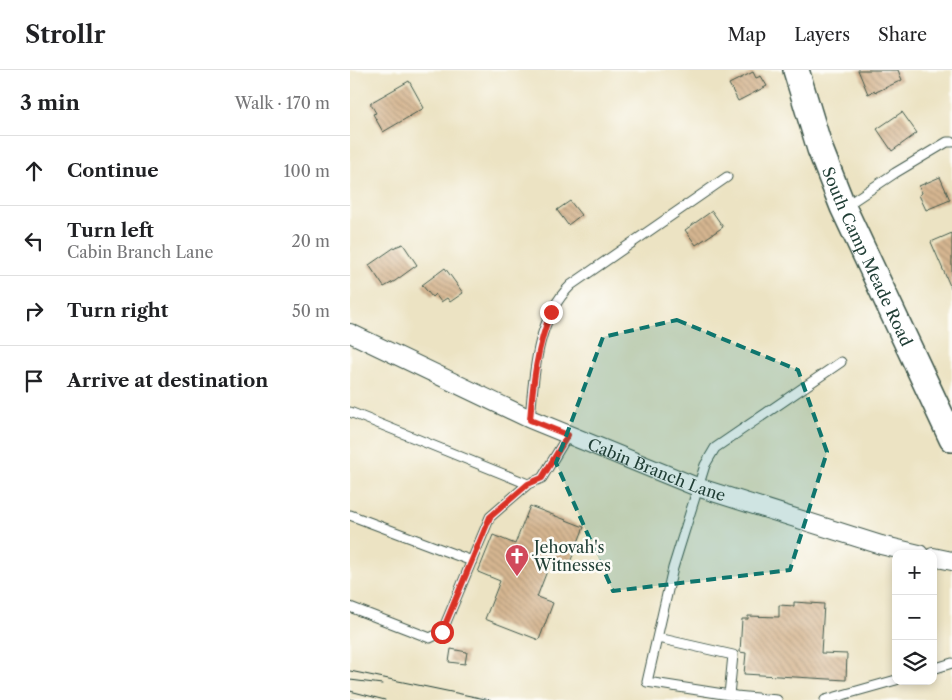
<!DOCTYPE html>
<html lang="en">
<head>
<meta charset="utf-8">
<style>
	:root { --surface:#fff; --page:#f2f2f2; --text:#202124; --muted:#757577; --line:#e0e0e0 }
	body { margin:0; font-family:"Libre Caslon Text",serif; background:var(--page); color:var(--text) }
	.controls { position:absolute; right:15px; bottom:15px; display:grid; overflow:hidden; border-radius:10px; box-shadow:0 2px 8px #0003 }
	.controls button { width:45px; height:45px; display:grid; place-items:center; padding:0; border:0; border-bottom:1px solid var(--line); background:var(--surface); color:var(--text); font:25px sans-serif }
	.stop { position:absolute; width:15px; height:15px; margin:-11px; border:4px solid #d93025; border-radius:50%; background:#fff }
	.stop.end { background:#d93025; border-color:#fff; box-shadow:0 1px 5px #0008 }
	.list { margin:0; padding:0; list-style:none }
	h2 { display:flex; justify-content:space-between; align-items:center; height:65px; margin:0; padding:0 20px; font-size:21px }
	h2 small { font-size:16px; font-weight:400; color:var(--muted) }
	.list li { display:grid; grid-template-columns:32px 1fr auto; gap:15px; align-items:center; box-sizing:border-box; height:70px; padding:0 20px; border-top:1px solid var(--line) }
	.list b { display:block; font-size:19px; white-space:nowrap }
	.list p { margin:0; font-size:16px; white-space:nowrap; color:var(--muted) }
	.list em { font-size:16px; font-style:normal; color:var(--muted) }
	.icon { flex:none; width:28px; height:28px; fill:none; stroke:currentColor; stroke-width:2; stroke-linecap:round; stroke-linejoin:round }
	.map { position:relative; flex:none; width:602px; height:630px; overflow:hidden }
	header { display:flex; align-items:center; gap:30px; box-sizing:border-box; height:70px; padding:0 25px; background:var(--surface); border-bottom:1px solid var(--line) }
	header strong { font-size:24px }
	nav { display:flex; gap:28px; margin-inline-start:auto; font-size:18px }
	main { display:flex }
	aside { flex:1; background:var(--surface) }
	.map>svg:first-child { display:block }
	.building { fill:url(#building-back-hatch) }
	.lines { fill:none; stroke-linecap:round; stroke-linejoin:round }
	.lane-casing { stroke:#3e5649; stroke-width:11 }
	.street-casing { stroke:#3e5649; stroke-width:20 }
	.secondary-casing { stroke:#3e5649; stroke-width:28 }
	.lane { stroke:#fff; stroke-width:9 }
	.street { stroke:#fff; stroke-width:18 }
	.secondary { stroke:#fff; stroke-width:25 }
	.tram { stroke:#1f3d34; stroke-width:1 }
	.route { stroke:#d93025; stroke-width:6 }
	.marked { fill:#0f766e; fill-opacity:0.2; stroke:#0f766e; stroke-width:4; stroke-dasharray:10 6; stroke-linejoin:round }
	.labels { text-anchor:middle; stroke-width:5; stroke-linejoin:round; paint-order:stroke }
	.street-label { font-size:16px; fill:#1f3d34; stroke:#fdfcf7 }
	.poi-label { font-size:16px; fill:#1f3d34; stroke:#fdfcf7; text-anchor:start }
</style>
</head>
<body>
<header>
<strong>Strollr</strong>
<nav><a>Map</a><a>Layers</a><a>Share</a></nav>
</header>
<main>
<aside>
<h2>3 min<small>Walk · 170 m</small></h2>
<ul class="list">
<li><svg class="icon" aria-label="ahead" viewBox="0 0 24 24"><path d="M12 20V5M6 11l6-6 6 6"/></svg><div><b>Continue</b></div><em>100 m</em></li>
<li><svg class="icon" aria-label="left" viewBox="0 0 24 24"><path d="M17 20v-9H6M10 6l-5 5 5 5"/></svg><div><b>Turn left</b><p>Cabin Branch Lane</p></div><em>20 m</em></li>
<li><svg class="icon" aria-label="right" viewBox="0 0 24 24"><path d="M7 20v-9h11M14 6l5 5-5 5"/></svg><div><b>Turn right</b></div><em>50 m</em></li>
<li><svg class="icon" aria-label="arrive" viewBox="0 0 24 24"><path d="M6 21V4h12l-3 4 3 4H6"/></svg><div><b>Arrive at destination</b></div></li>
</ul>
</aside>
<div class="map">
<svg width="602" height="630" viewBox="0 0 602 630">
	<defs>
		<pattern id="building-back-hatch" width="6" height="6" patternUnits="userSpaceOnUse" patternTransform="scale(1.25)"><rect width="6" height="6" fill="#d6b691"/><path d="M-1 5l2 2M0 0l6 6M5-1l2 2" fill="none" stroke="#ad9577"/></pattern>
	</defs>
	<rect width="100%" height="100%" fill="#fdfcf7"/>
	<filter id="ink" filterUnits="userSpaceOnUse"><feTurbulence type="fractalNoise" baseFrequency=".02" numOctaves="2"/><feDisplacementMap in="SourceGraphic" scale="10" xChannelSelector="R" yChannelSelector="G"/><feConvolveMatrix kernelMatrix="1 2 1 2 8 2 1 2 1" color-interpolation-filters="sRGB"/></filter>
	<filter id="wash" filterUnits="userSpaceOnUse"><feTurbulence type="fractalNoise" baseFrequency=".0096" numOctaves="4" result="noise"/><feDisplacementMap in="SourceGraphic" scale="20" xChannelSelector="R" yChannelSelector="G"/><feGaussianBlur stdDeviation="1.12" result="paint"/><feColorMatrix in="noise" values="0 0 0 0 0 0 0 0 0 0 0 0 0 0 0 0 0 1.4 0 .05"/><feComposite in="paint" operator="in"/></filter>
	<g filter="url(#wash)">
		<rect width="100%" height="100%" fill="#ece3c3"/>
		<g id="blocks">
			<path class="building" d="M 508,0 L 548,0 L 552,10 L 526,22 L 525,21 L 518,24 Z
				M 403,2 L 406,8 L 411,6 L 417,16 L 388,31 L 379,14 Z
				M 59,11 L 74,38 L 33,62 L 23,44 L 26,43 L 20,33 Z
				M 552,42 L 567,63 L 542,81 L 527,59 Z
				M 590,107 L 600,130 L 576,140 L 569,125 L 572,123 L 569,116 Z
				M 220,131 L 231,145 L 218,155 L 207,140 Z
				M 362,141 L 373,157 L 346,175 L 335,160 Z
				M 602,163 L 602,217 L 601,218 L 581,172 Z
				M 53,174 L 67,195 L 45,211 L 34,217 L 19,195 L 45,177 Z
				M 95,198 L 113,223 L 100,232 L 97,228 L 91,232 L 85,224 L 82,227 L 72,215 Z
				M 180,436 L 234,457 L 219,495 L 202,488 L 187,527 L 203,533 L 189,570 L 135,549 L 150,511 L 128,502 L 143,465 L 165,474 Z
				M 444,532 L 474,534 L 471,583 L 497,584 L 496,610 L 394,604 L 396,583 L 390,582 L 392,549 L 398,549 L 398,546 L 429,547 L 429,535 L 444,536 Z
				M 101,579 L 117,582 L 115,594 L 99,592 Z"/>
		</g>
	</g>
	<g filter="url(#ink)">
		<use href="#blocks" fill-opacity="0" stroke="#3e5649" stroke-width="1"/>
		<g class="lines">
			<g class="lane-casing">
				<path id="lane" d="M 494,137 L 545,103 L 597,72 L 602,72
					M 0,342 L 178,414
					M 180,349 C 184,304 186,249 221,215 L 377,107
					M 0,445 L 122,491
					M 0,537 L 80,568 L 92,562 L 140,447 L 178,414 L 192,408 L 218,365
					M 308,568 L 383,585 L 379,625
					M 583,599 L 602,593
					M 427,630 L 386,626 L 297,612 L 323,498 L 355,395 L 365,378 L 491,292
					M 475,630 L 546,610"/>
			</g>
			<g class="street-casing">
				<g id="street">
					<path id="s1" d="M 0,263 L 180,349 L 347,417 L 531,475 L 569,484"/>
					<path d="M 583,487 L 602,491"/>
				</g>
			</g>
			<g class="secondary-casing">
				<g id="secondary">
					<path id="s2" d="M 446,0 L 470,79 L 493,137 L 602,369"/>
				</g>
			</g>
			<use href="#lane" class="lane"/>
			<use href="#street" class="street"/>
			<use href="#secondary" class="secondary"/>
			<path class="tram" d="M 0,601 L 140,630
				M 0,610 L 32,614
				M 0,621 L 35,630
				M 0,629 L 4,630"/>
		</g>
	</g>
	<g class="lines" filter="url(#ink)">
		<path class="route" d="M 92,562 L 140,447 L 178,414 L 192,408 L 218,365 L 180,350 C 183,312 187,277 201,242"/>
	</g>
	<path class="marked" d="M 327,250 L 448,300 L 477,382 L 440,500 L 263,521 L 206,393 L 253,267 Z"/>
	<defs>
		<g id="church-pin" transform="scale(1.25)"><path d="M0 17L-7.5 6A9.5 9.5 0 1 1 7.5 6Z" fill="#d1495b" stroke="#fdfcf7"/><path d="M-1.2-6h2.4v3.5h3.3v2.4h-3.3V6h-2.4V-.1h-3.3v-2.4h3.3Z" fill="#fff"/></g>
	</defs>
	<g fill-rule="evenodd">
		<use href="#church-pin" x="167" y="486"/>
	</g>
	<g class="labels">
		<g class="street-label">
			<text dy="6" stroke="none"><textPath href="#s2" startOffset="200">South Camp Meade Road</textPath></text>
			<text dy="6" stroke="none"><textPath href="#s1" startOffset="336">Cabin Branch Lane</textPath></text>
		</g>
		<g class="poi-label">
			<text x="184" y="483">Jehovah's<tspan x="184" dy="18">Witnesses</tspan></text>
		</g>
	</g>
</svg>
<div class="controls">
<button>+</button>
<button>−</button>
<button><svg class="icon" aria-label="layers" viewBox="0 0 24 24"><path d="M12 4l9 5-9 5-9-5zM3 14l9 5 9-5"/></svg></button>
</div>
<div class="stop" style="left:92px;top:562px"></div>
<div class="stop end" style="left:201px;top:242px"></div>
</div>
</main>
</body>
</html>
